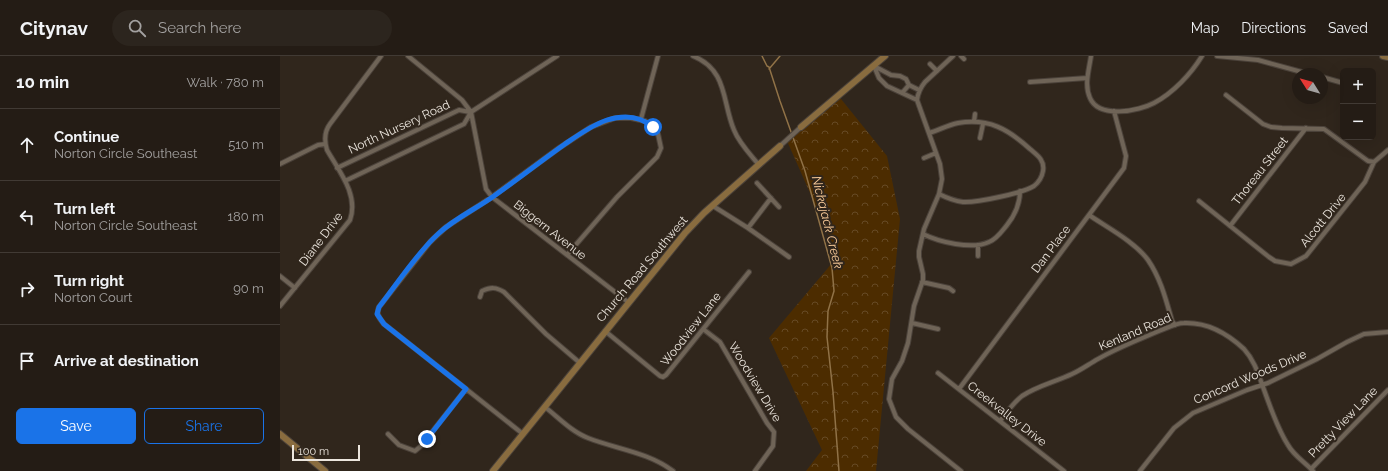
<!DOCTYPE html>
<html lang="en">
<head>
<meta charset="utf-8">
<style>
	:root { --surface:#241c15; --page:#2c251e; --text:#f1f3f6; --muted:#a3a1a0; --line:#413a34; --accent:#1a73e8 }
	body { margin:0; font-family:Raleway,sans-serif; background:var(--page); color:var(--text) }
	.controls { position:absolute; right:12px; top:12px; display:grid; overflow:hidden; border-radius:6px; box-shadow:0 4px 16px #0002 }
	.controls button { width:36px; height:36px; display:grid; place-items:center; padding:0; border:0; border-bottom:1px solid var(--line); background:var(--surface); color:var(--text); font:20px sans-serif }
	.compass { position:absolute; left:1012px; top:12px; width:36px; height:36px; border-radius:50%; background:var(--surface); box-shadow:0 4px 16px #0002; rotate:307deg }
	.scale { position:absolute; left:12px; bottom:10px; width:68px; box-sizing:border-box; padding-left:4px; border:2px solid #ebe5dd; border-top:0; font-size:11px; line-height:14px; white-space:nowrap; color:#ebe5dd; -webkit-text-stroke:3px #30261c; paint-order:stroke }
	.stop { position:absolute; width:12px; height:12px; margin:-9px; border:3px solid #1a73e8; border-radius:50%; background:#fff }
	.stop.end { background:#1a73e8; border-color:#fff; box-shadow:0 1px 4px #0008 }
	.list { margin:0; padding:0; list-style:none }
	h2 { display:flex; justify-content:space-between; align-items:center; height:52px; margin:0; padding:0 16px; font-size:17px }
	h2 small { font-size:13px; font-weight:400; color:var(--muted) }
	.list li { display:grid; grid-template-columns:26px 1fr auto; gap:12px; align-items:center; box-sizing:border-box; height:72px; padding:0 16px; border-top:1px solid var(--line) }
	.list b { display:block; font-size:15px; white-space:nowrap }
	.list p { margin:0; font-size:13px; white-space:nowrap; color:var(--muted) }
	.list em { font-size:13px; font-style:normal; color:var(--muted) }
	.actions { display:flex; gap:8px; padding:12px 16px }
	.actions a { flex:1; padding:9px 0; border:1px solid var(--accent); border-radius:6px; text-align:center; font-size:14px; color:var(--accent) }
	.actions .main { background:var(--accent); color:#fff }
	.icon { flex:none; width:22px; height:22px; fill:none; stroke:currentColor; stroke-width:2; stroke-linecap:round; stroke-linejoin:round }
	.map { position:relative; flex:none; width:1108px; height:415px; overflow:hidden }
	header { display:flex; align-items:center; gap:24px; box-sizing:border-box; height:56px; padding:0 20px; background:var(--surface); border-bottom:1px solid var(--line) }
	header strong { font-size:19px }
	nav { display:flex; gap:22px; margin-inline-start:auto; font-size:14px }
	.search { width:280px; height:36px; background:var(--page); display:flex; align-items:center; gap:10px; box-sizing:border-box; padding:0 14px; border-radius:22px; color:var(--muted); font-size:15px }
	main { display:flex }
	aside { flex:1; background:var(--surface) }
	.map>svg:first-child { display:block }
	.forest { fill:url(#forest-crowns) }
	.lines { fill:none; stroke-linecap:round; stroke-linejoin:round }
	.stream { stroke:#907247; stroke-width:1.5 }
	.street-casing { stroke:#4b423a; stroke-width:6 }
	.secondary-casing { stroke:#4b423a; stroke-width:8 }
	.street { stroke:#6f6457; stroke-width:4 }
	.secondary { stroke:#896c3f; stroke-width:6 }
	.route { stroke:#1a73e8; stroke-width:5 }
	.labels { text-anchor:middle; stroke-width:4; stroke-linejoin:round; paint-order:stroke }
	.street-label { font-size:12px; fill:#ebe5dd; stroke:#30261c }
	.water-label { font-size:13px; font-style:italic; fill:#f7c997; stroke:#30261c }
</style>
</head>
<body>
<header>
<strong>Citynav</strong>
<div class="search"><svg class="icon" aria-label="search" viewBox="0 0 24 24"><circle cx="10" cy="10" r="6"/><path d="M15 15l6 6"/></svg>Search here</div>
<nav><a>Map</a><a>Directions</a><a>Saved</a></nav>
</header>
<main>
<aside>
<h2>10 min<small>Walk · 780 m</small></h2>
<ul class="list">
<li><svg class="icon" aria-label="ahead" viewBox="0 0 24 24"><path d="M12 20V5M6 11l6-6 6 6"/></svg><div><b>Continue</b><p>Norton Circle Southeast</p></div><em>510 m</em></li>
<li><svg class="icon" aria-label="left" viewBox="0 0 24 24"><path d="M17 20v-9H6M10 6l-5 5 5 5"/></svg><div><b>Turn left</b><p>Norton Circle Southeast</p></div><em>180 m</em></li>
<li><svg class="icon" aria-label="right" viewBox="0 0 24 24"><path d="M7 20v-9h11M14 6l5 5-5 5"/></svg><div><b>Turn right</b><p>Norton Court</p></div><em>90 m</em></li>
<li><svg class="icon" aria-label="arrive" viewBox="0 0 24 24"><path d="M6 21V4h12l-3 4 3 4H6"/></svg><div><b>Arrive at destination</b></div></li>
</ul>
<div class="actions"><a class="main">Save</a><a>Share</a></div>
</aside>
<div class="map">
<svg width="1108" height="415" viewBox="0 0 1108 415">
	<defs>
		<pattern id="forest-crowns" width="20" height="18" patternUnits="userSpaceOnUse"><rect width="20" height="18" fill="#4c2c00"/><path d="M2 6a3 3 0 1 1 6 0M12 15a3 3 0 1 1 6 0" fill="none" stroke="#664a25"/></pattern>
	</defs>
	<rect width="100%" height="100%" fill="#30261c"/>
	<path class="forest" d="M 557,38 L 607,100 L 620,163 L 596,415 L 526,415 L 542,394 L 489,282 L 558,200 L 507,85 Z"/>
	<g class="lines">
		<path class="stream" d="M 482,0 L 487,10 L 489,11 L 500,45 L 525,115 L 552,212 L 554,235 L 548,255 L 547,281 L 553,336 L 559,415
			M 489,13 L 500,0"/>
		<g class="street-casing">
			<path id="street" d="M 128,0 L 182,44 L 191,56 L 206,133 L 212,141 L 348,246
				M 413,0 C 448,14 442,46 454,74 C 459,87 470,98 479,109
				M 673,0 L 645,26 C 640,32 638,37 637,44 L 660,108 L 662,123 L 659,138 L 644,173 L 639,195 L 639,201 L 643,218 L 643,224 L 634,250 L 628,287 L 622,305 L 612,323 L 609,343 L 616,361 L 628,373 L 681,415
				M 681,0 L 684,3
				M 811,0 C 809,14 804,29 810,42 C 819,63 859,55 874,47 C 893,37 911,18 922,0
				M 937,0 L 978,4 L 1029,18
				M 650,8 L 657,15
				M 594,10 L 599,22 L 607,30 L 637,44
				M 594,10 L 611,19 L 620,20 L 626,23 L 629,29 L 639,34
				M 1042,21 L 1063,27
				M 750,26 L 807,22
				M 622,37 L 629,29
				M 946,39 L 983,68 L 991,71 L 1002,72 L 1044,73 L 1088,105 L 1094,106
				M 361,63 L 378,0
				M 694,66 L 695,58
				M 649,77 C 659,74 668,69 678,67 C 709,62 728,73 750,93 C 757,99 765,104 763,115 C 762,121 759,126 754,130 C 743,137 696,147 683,146 C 674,145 667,142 659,138
				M 700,82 L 703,68
				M 500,90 L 521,71
				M 644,102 L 656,97
				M 0,108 L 38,89 L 45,88
				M 57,112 L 179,54 L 190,56
				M 65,125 L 184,68 L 191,56 L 277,0
				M 477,127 L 499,151
				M 919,145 L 989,201 L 995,205 L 1011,208 L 1026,200 L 1085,126 L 1094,106 L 1108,94
				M 433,150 L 468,172 L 509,201
				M 809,159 C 828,172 855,186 868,204 C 881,223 886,244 892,265 L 895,269
				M 950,170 L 1026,72
				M 468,172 L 491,142
				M 643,178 C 659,186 692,194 709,186 C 717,183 722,175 727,169 C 735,159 740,148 740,135
				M 698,189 L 698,200
				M 0,220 L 15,232
				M 642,226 L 669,232 L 673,235
				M 200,241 L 202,235 C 211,231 216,231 224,236 L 266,278 L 300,307
				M 0,250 L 70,164 C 79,139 59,115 47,94 C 44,84 44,76 50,68 L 101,0
				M 632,267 L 658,273
				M 423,273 L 440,286 L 487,367 L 494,376 L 493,390 L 475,415
				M 325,275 L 380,320 L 383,321 L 386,319 L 469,216
				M 658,317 L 784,415
				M 679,333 L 844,112 L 846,100 L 834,55
				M 265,351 C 279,362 292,376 308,382 C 336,393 368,396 393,415
				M 720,365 C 727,356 733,347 742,340 C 757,330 775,326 792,318 C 801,314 809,308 818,303 C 837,292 858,284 879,275 C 887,272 896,267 904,267 C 927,266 948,278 964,293 C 974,304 978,317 983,331 C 990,350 997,372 1008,389 C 1014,400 1025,406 1033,415
				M 108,378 L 119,389 L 135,395 L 141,390 L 186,333
				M 243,378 L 104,268 C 99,262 96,258 99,251 L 150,186 L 166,171 L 212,141 L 279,92 L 311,71 L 335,62 L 351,62 L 365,65 L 373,71 L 378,78 L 381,92 L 377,101 L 337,141 L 287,199
				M 1031,413 L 1108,334
				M 860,415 L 894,372 L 913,357 L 967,334 L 988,327 L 1037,303 L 1067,286 L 1084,278 L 1108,276"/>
		</g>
		<g class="secondary-casing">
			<path id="secondary" d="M 1103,0 L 1108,1
				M 521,71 L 605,0
				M 0,378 L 45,415
				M 213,415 L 405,177 L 424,157 L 500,90"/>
		</g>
		<use href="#street" class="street"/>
		<use href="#secondary" class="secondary"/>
	</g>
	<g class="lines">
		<path class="route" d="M 147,383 L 186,333 L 104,268 L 97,258 L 99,251 C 117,228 137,197 158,178 C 175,162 196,153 214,140 C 238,123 261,105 285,88 C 298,79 312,69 327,64 C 343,59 360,60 373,71"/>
	</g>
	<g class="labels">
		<g class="street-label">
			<text transform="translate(119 71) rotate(-25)" y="4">North Nursery Road</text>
			<text transform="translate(980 115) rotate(-52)" y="4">Thoreau Street</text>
			<text transform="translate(1043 164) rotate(-51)" y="4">Alcott Drive</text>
			<text transform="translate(270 174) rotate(38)" y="4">Biggern Avenue</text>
			<text transform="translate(41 183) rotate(-53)" y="4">Diane Drive</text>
			<text transform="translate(771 193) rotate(-53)" y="4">Dan Place</text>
			<text transform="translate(362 213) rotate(-50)" y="4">Church Road Southwest</text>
			<text transform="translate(411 273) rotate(-52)" y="4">Woodview Lane</text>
			<text transform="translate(855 276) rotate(-23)" y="4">Kenland Road</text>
			<text transform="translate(970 321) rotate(-23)" y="4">Concord Woods Drive</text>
			<text transform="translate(475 326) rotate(59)" y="4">Woodview Drive</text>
			<text transform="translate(727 358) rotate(38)" y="4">Creekvalley Drive</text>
			<text transform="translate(1063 366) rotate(-46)" y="4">Pretty View Lane</text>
		</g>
		<g class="water-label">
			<text transform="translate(548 166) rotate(76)" y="5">Nickajack Creek</text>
		</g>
	</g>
</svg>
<div class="controls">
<button>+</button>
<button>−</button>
</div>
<svg class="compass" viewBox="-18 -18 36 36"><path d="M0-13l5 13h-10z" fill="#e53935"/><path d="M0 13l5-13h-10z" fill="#a3a1a0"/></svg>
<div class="scale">100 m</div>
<div class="stop" style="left:373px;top:71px"></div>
<div class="stop end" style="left:147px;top:383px"></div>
</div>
</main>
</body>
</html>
